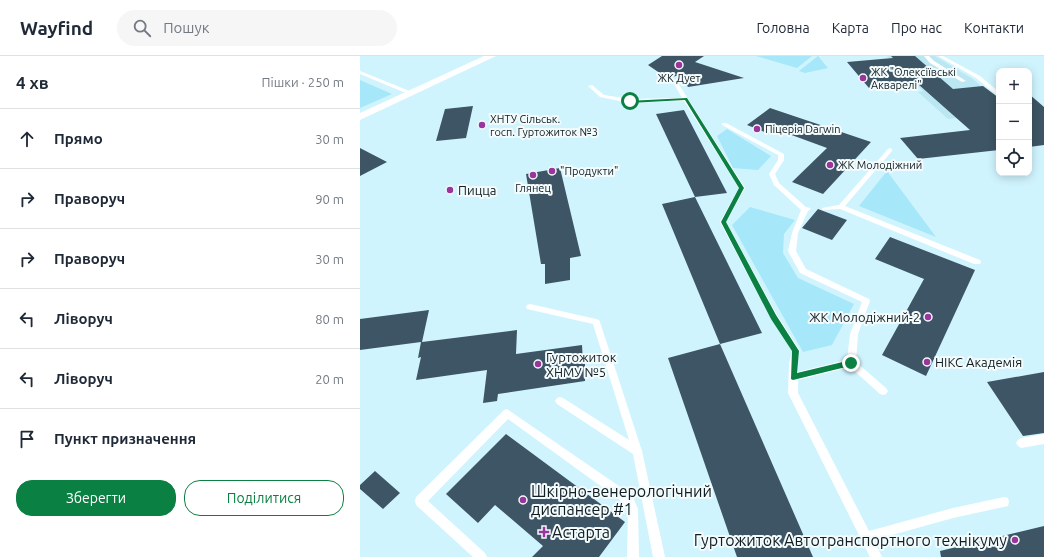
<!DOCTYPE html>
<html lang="uk">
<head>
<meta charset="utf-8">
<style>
	:root { --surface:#fff; --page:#f6f6f7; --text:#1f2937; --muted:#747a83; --line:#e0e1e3; --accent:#0b8043 }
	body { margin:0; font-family:Ubuntu,sans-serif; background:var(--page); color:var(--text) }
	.controls { position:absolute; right:12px; top:12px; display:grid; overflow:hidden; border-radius:8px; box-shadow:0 2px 10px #0003 }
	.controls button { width:36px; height:36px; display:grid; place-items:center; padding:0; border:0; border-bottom:1px solid var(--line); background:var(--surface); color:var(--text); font:20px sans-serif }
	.stop { position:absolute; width:12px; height:12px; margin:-9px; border:3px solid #0b8043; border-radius:50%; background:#fff }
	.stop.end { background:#0b8043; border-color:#fff; box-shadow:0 1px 4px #0008 }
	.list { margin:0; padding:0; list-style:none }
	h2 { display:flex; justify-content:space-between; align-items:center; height:52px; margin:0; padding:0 16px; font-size:17px }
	h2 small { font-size:13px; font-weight:400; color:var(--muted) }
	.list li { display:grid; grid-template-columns:26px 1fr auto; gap:12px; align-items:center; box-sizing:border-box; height:60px; padding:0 16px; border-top:1px solid var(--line) }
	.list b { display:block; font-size:15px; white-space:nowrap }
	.list em { font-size:13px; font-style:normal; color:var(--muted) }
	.actions { display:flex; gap:8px; padding:12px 16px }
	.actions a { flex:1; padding:9px 0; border:1px solid var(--accent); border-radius:16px; text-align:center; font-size:14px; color:var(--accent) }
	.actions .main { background:var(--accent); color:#fff }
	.icon { flex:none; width:22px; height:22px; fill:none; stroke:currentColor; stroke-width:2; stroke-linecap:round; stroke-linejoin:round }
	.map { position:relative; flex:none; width:684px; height:501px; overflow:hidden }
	header { display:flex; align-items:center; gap:24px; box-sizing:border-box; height:56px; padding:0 20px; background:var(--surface); border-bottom:1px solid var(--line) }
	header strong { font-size:19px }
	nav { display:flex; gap:22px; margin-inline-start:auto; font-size:14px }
	.search { width:280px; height:36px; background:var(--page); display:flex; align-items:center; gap:10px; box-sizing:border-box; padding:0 14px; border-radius:22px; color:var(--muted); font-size:15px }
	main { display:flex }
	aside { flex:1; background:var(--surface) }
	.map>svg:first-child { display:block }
	.built { fill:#bbe7f3 }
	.green { fill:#a6e7f9 }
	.building { fill:#3d5565 }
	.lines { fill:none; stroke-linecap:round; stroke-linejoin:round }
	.lane { fill:#fff; fill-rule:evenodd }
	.street { fill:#fff; fill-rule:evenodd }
	.route { fill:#0b8043 }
	.poi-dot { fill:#99359b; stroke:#f4fbfd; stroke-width:1.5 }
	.labels { text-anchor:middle; stroke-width:4; stroke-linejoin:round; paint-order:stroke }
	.far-poi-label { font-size:11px; fill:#101d21; stroke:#f4fbfd; text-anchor:start }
	.poi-label { font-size:13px; fill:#101d21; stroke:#f4fbfd; text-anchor:start }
	.near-poi-label { font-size:16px; fill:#101d21; stroke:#f4fbfd; text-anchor:start }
</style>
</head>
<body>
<header>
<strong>Wayfind</strong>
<div class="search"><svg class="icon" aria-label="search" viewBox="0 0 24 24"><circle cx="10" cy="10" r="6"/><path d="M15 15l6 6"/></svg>Пошук</div>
<nav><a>Головна</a><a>Карта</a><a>Про нас</a><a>Контакти</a></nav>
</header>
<main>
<aside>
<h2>4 хв<small>Пішки · 250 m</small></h2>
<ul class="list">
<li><svg class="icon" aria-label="ahead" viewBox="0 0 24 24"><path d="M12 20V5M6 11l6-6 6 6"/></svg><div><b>Прямо</b></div><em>30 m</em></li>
<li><svg class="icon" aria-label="right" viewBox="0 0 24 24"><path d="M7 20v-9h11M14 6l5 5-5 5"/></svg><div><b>Праворуч</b></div><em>90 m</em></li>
<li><svg class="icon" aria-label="right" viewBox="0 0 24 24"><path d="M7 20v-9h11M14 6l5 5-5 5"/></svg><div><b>Праворуч</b></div><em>30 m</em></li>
<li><svg class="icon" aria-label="left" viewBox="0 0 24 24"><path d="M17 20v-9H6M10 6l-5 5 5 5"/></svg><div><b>Ліворуч</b></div><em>80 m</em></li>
<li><svg class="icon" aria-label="left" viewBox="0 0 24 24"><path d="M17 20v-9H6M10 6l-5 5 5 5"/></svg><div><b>Ліворуч</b></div><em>20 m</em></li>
<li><svg class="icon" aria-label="arrive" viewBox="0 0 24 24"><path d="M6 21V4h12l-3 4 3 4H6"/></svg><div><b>Пункт призначення</b></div></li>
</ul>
<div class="actions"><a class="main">Зберегти</a><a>Поділитися</a></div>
</aside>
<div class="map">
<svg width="684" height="501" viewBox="0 0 684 501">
	<rect width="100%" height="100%" fill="#d0f4fe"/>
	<path class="built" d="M 527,0 L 575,0 L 613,23 L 639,46 L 639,57 L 588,63 L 558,36 L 563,35 Z"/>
	<path class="green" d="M 396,0 L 452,0 L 437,12 Z
		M 458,0 L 468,12 L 445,17 L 439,15 Z
		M 0,24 L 32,38 L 0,52 Z
		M 367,73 L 411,100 L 398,114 L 373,112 L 357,80 Z
		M 527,115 L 576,181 L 499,150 Z
		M 390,151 L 435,164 L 424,178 L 423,197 L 438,222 L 494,248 L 472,289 L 443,296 L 372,169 Z"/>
	<path class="building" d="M 302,0 L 344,0 L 335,6 L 384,22 L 328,31 L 320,19 L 307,22 L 288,9 Z
		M 531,0 L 555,0 L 593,33 L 623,30 L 639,42 L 639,94 L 558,103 L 540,82 L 610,74 L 558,28 L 509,32 L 487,6 L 533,2 Z
		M 669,38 L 684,51 L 684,89 L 669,91 Z
		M 113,50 L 106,82 L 76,85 L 85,53 Z
		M 410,52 L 511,86 L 463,138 L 432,126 L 467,92 L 418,74 L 412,79 L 387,69 Z
		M 324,54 L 367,137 L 335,141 L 296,58 Z
		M 0,92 L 27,106 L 0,120 Z
		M 200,112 L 221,200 L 210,202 L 210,224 L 185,228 L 185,208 L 181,208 L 166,118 Z
		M 335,141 L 402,277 L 360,288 L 302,148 Z
		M 458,153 L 487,164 L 472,184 L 442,172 Z
		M 530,181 L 615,214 L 566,320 L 522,299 L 564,223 L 515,203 Z
		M 69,254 L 62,286 L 157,274 L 156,298 L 222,289 L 223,307 L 225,307 L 225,325 L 138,338 L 137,345 L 123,347 L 127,314 L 56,324 L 61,301 L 58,302 L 61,286 L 0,294 L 0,263 Z
		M 360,288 L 453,501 L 377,501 L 308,302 Z
		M 684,316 L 684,377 L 663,380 L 627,326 Z
		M 146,378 L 265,466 L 239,501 L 172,501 L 183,490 L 135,449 L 118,467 L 86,438 Z
		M 15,415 L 40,437 L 23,453 L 0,433 L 0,429 Z
		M 684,470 L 684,501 L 581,501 L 580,495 Z"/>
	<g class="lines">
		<path class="lane" d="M 564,0 L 569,0 L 574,5 L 606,25 L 602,26 L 570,7 Z
			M 578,0 L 583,0 L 620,20 L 639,36 L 639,41 L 616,22 Z
			M 0,15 L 52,36 L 53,37 L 48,38 L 0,18 Z
			M 312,23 L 316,24 L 385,132 L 366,166 L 417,259 L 440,295 L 437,308 L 437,316 L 487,304 L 490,278 L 502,246 L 440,217 L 428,195 L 432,177 L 441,154 L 414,129 L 409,118 L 418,104 L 418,99 L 362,69 L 362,67 L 366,67 L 424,98 L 424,104 L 415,118 L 419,127 L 446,151 L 450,152 L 451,153 L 448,155 L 438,177 L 436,195 L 446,213 L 509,243 L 510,245 L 498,278 L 496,306 L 526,332 L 528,335 L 526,338 L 523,339 L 520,338 L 490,311 L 438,324 L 438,337 L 509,475 L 593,452 L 644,441 L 648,442 L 649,446 L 648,450 L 593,462 L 514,484 L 522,501 L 510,501 L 428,337 L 429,308 L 432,295 L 411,263 L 360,166 L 379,132 L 324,45 L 269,47 L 240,41 L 228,30 L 232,29 L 244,39 L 269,43 L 322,42 L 312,24 Z
			M 530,92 L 532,93 L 532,95 L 485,150 L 620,204 L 621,206 L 620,208 L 614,208 L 480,153 L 462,154 L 462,152 L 479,149 L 528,93 Z
			M 170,248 L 236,263 L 239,264 L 240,266 L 282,395 L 305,501 L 293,501 L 273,398 L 197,348 L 195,345 L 197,342 L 200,341 L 203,342 L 269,384 L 233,268 L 167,253 L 166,251 L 167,249 Z
			M 147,353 L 272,439 L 278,453 L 279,501 L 267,501 L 268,454 L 264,447 L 148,363 L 68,445 L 125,497 L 127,501 L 113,501 L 56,449 L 55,445 L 56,441 L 144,354 Z
			M 684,378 L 684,388 L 661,392 L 658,390 L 656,387 L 658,384 L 661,382 Z"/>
		<path class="street" d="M 124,0 L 136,0 L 0,64 L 0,57 Z"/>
	</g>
	<path class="route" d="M 327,42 L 384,132 L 366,166 L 416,259 L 439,295 L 437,317 L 491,304 L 494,305 L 494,309 L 433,324 L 431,323 L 432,295 L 411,263 L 361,166 L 379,132 L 325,44 L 270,47 L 267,45 Z"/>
	<g class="poi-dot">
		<circle cx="319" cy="9" r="4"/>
		<circle cx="503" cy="22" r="4"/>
		<circle cx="122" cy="69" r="4"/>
		<circle cx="397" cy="73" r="4"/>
		<circle cx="470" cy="109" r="4"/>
		<circle cx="192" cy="115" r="4"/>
		<circle cx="173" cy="119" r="4"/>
		<circle cx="90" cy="134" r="4"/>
		<circle cx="568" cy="261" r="4"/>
		<circle cx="567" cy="306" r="4"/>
		<circle cx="178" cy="308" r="4"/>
		<circle cx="163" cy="444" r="4"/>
		<path d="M182 470h4v4h4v4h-4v4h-4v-4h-4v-4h4z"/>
		<circle cx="655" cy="484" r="4"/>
	</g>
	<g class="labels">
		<g class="far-poi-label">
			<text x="511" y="20">ЖК "Олексіївські<tspan x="511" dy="13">Акварелі"</tspan></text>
			<text x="319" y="26" text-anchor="middle">ЖК Дует</text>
			<text x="130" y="67">ХНТУ Сільськ.<tspan x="130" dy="13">госп. Гуртожиток №3</tspan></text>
			<text x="405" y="77">Піцерія Darwin</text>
			<text x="478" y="113">ЖК Молодіжний</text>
			<text x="200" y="119">"Продукти"</text>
			<text x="173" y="136" text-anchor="middle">Глянец</text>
		</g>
		<g class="poi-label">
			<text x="98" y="139">Пицца</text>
			<text x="560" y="266" text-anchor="end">ЖК Молодіжний-2</text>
			<text x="186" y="306">Гуртожиток<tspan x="186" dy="15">ХНМУ №5</tspan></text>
			<text x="575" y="311">НІКС Академія</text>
		</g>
		<g class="near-poi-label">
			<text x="171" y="441">Шкірно-венерологічний<tspan x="171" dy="18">диспансер #1</tspan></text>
			<text x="192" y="482">Астарта</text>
			<text x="647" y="490" text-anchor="end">Гуртожиток Автотранспортного технікуму</text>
		</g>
	</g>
</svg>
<div class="controls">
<button>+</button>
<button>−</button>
<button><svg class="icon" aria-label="locate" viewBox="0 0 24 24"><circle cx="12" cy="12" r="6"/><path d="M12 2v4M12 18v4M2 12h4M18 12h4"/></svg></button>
</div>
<div class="stop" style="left:270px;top:45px"></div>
<div class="stop end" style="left:491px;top:307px"></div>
</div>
</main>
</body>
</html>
